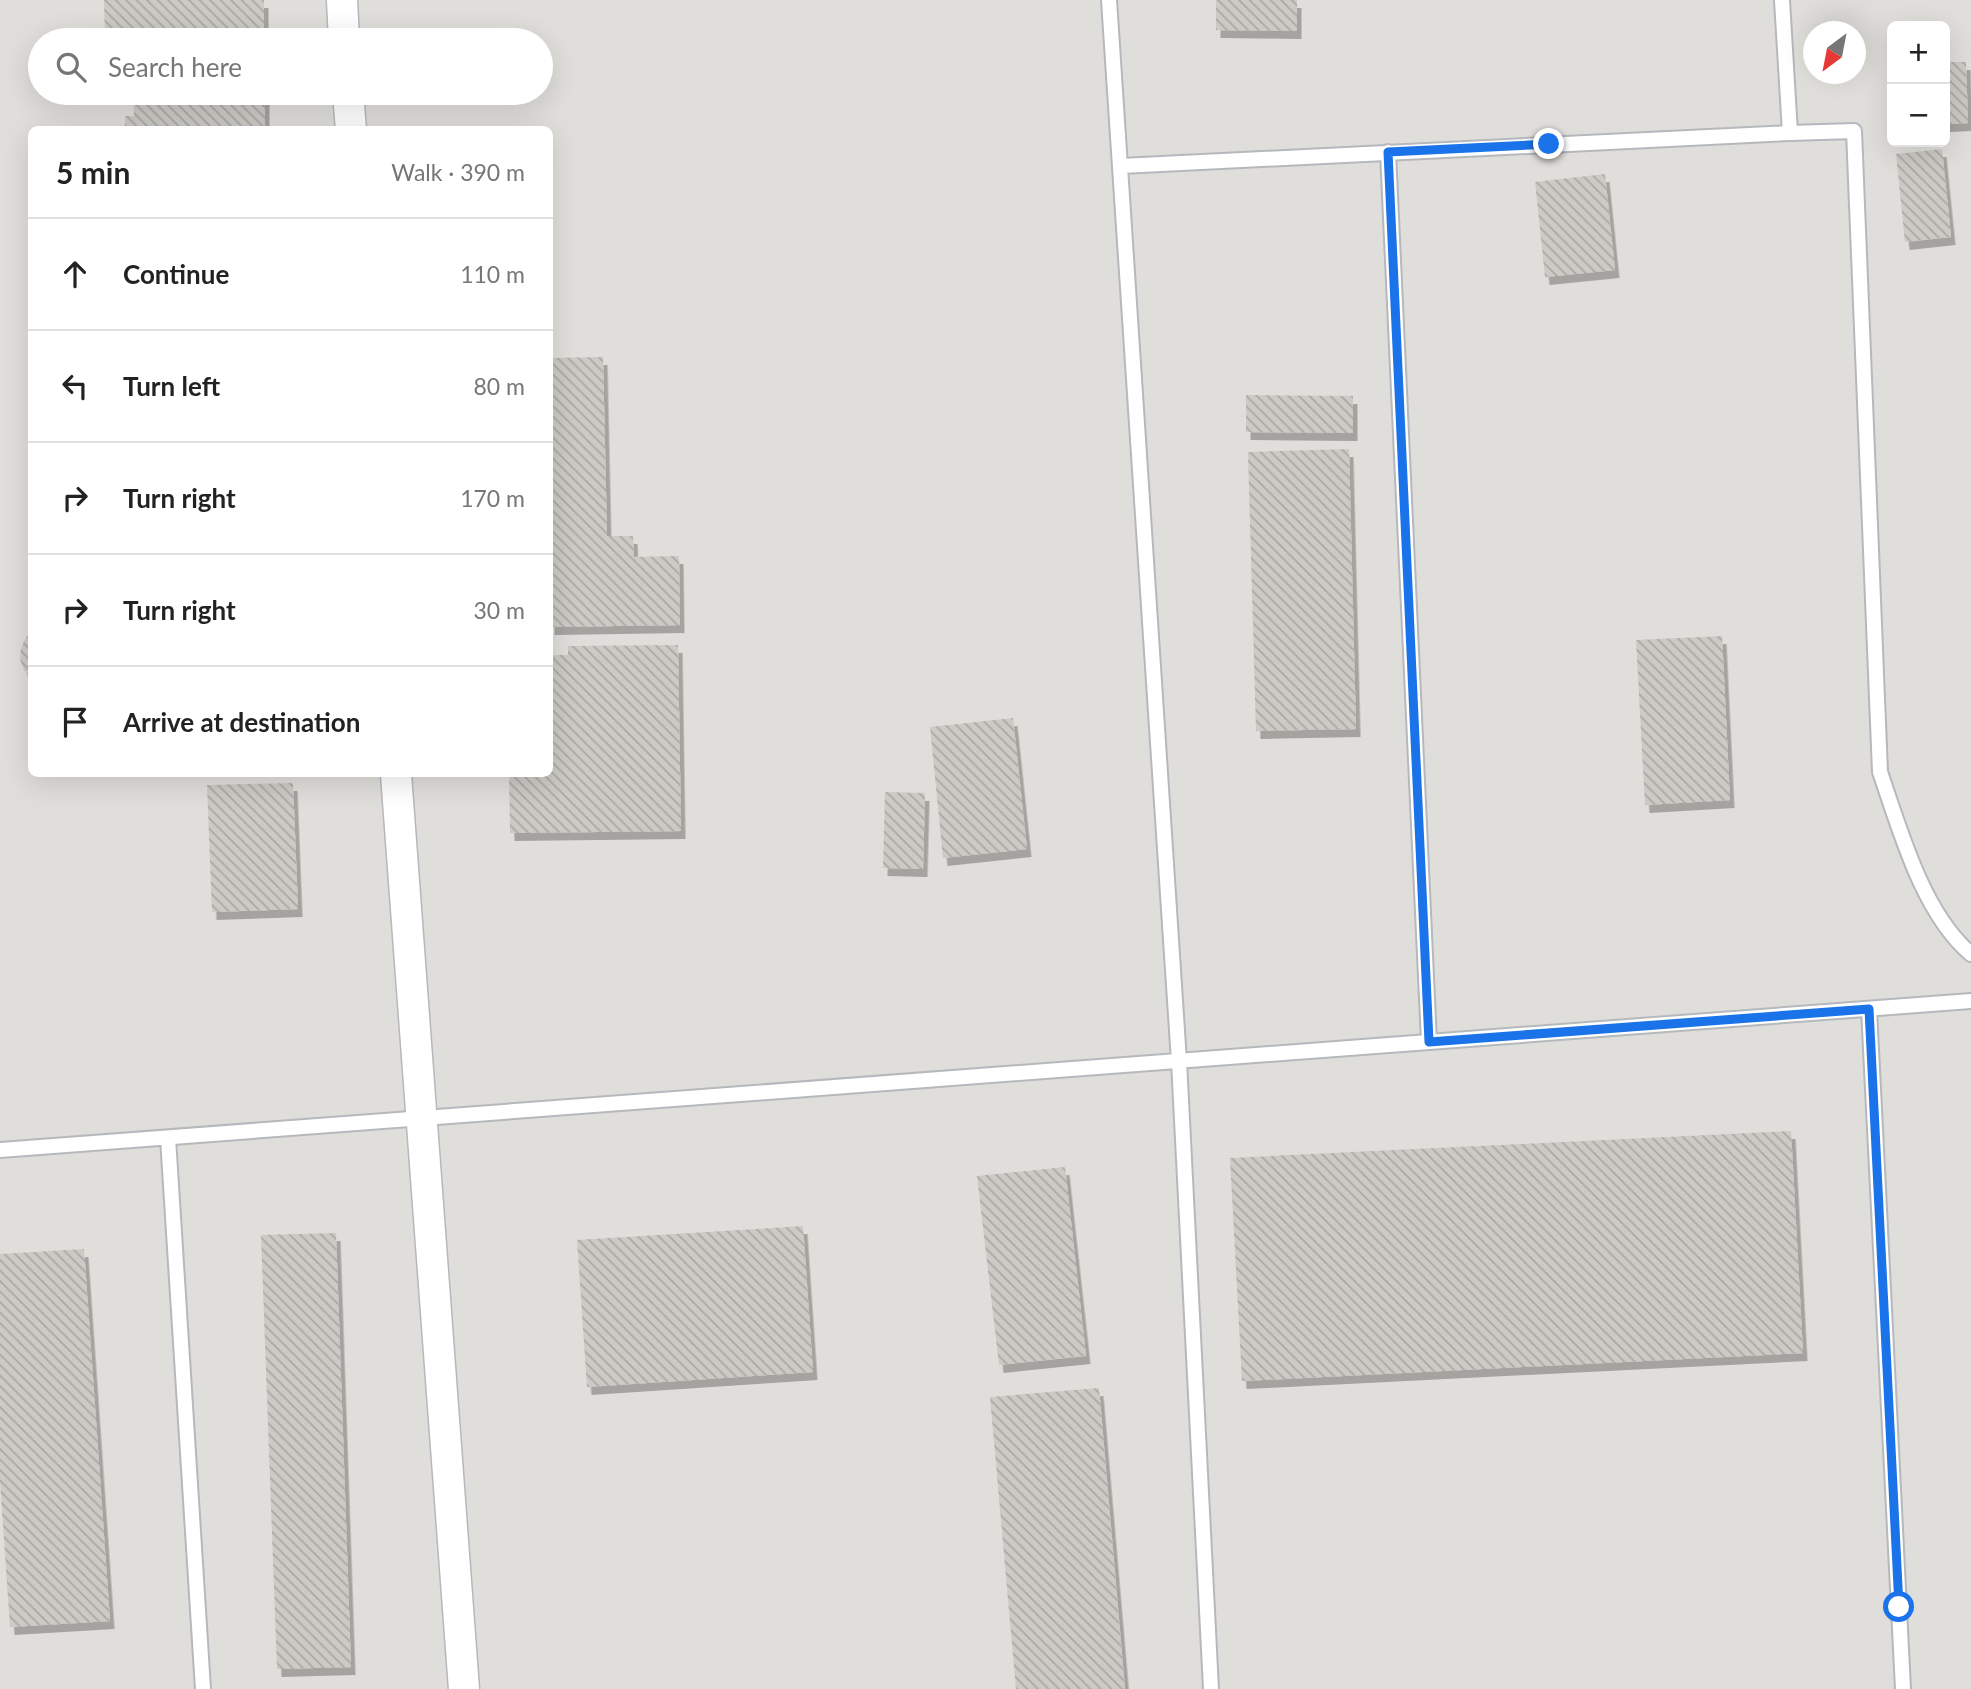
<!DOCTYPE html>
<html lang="en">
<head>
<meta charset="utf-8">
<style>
	:root { --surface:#fff; --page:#f6f6f6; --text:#222; --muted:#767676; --line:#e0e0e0 }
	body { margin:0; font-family:Lato,sans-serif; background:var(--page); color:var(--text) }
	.controls { position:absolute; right:21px; top:21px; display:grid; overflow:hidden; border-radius:10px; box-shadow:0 7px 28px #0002 }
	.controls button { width:63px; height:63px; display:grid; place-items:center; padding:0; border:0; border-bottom:2px solid var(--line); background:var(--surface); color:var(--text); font:35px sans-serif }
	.compass { position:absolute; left:1803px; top:21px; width:63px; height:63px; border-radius:50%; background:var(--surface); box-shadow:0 7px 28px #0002; rotate:212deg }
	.stop { position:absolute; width:21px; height:21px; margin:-16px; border:5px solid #1a73e8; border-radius:50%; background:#fff }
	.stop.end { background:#1a73e8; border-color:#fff; box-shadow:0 2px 7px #0008 }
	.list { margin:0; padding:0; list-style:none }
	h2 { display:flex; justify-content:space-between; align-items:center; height:91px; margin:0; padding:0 28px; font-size:30px }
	h2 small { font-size:23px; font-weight:400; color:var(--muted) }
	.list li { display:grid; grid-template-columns:46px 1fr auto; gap:21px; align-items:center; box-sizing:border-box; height:112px; padding:0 28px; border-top:2px solid var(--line) }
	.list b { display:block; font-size:26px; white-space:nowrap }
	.list em { font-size:23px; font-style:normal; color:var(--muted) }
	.icon { flex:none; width:38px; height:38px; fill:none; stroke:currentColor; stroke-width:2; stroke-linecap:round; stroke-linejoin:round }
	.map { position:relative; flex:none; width:1971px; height:1689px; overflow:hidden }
	.search { position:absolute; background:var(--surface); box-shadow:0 7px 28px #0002; left:28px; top:28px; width:525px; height:77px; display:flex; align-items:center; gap:18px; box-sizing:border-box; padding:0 24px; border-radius:38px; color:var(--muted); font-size:26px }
	.panel { position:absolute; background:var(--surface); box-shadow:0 7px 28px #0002; left:28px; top:126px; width:525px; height:651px; border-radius:10px }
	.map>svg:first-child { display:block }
	.industrial { fill:#e0deda; fill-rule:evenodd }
	.building { fill:url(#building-back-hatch); filter:url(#shadow) }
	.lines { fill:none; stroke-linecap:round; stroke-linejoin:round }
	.lane-casing { stroke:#b5b8bc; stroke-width:18 }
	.street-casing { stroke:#b5b8bc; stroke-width:33 }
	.lane { stroke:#fff; stroke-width:14 }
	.street { stroke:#fff; stroke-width:30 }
	.route { stroke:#1a73e8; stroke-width:9 }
</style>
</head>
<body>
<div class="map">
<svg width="1971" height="1689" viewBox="0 0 1971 1689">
	<defs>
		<pattern id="building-back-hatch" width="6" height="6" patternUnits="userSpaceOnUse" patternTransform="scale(1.75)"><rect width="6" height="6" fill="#cccac5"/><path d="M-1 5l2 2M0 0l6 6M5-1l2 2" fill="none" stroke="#a9a8a4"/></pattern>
		<filter id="shadow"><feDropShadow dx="4.5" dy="8" stdDeviation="0" flood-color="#0004"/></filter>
	</defs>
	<rect width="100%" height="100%" fill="#f1efe8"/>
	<path class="industrial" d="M 0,0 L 1971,0 L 1971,1689 L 0,1689 ZM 1892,26 L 1945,26 L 1945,142 L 1892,142 ZM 1814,32 L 1856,32 L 1856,74 L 1814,74 ZM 40,40 L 541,40 L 541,93 L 40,93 ZM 32,130 L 550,130 L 550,774 L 32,774 Z"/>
	<path class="building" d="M 104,0 L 264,0 L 264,40 L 105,40 Z
		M 1216,0 L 1297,0 L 1297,31 L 1216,30 Z
		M 1945,62 L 1966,62 L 1968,123 L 1945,124 Z
		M 134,93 L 265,93 L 265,130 L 125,130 L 125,116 L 134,116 Z
		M 1942,149 L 1951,237 L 1905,242 L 1896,154 Z
		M 1605,174 L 1615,270 L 1545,277 L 1535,182 Z
		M 603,357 L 607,536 L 633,536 L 634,557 L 679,556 L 680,625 L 550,627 L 550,358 Z
		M 1246,395 L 1353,396 L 1353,433 L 1246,432 Z
		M 1349,449 L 1356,729 L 1256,731 L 1248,452 Z
		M 32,632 L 32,678 L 24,670 L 20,659 L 21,648 L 26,637 Z
		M 1722,636 L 1730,800 L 1645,805 L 1636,640 Z
		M 678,645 L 681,831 L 510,833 L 509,774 L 550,774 L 550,655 L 568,655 L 568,646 Z
		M 1013,718 L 1027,849 L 943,858 L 930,727 Z
		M 293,783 L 298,909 L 212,912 L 207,785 Z
		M 885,792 L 925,793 L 923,869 L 883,868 Z
		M 1791,1131 L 1803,1353 L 1242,1381 L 1230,1158 Z
		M 1065,1167 L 1086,1356 L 999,1365 L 977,1176 Z
		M 803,1226 L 813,1372 L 587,1387 L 577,1240 Z
		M 336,1233 L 351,1667 L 277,1669 L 261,1235 Z
		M 84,1249 L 110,1621 L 10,1627 L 0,1481 L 0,1254 Z
		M 1099,1388 L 1125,1689 L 1016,1689 L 990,1397 Z"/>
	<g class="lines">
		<g class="lane-casing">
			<path id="lane" d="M 1109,0 L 1179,1061 L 1211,1689
				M 1790,133 L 1854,131 L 1880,772 C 1900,830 1923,914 1971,954
				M 1388,152 L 1429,1042
				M 1121,166 L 1790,133 L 1782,0
				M 1869,1009 L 1903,1689
				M 168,1138 L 203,1689
				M 0,1150 L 1971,1001"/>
		</g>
		<g class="street-casing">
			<path id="street" d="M 342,0 L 344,40
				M 348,93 L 351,130
				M 396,774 L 464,1689"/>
		</g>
		<use href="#lane" class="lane"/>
		<use href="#street" class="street"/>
	</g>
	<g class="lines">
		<path class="route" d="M 1549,144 L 1388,152 L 1429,1042 L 1869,1009 L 1899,1607"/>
	</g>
</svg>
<div class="controls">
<button>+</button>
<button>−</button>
</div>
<svg class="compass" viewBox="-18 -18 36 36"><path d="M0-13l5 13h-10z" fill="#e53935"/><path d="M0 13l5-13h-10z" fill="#767676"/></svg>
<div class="stop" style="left:1899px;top:1607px"></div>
<div class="stop end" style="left:1549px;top:144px"></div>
<div class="search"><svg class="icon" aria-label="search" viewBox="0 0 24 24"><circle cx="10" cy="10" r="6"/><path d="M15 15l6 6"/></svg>Search here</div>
<section class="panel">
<h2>5 min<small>Walk · 390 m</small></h2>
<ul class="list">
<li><svg class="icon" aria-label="ahead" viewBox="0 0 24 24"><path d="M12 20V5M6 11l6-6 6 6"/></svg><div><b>Continue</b></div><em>110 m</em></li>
<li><svg class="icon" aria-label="left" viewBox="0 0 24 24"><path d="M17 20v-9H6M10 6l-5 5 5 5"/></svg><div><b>Turn left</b></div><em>80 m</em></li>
<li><svg class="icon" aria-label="right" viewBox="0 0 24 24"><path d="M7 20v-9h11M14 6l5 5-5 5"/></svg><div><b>Turn right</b></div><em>170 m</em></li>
<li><svg class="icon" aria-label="right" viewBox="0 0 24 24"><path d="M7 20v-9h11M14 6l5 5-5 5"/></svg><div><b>Turn right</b></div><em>30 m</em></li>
<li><svg class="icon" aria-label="arrive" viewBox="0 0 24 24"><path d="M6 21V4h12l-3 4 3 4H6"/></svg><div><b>Arrive at destination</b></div></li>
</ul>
</section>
</div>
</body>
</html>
